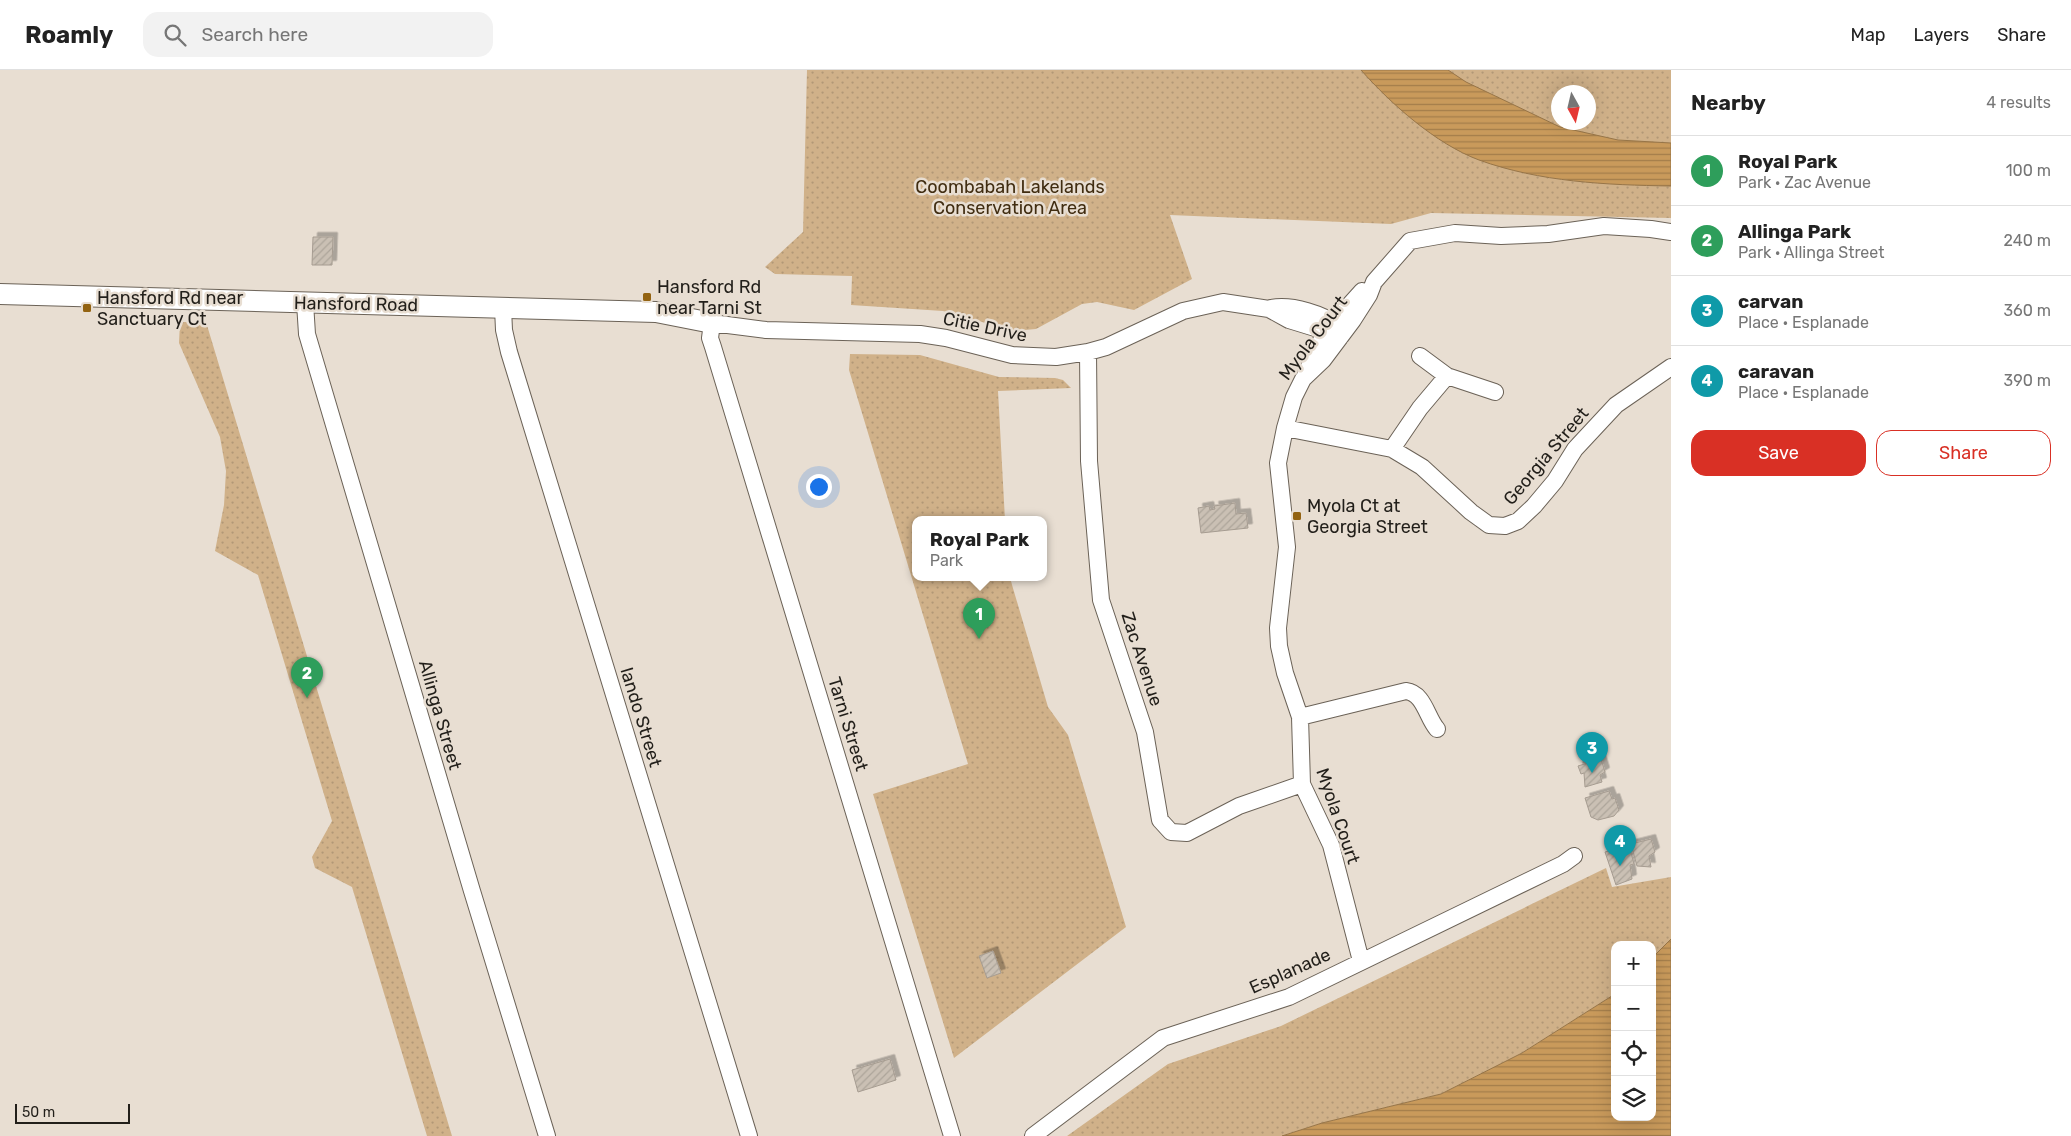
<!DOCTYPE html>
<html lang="en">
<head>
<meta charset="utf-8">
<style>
	:root { --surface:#fff; --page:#f2f2f2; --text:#222; --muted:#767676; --line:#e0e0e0; --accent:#d93025 }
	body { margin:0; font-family:Rubik,sans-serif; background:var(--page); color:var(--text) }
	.controls { position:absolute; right:15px; bottom:15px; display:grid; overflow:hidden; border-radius:10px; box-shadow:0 5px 20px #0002 }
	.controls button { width:45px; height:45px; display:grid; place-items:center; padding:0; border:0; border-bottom:1px solid var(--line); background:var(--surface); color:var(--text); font:25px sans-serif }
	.compass { position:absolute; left:1551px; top:15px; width:45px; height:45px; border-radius:50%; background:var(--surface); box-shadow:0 5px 20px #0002; rotate:172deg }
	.scale { position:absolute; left:15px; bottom:12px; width:115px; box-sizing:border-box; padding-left:5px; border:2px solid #221f1a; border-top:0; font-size:14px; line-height:18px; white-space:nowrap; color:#221f1a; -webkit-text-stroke:4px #e8ded2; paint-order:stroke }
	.you { position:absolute; left:818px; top:416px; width:18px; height:18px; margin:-12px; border:4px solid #fff; border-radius:50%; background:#1a73e8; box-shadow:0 0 0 8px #1a73e833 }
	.badge { display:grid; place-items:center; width:32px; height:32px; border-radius:50%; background:var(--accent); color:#fff; font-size:16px; font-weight:700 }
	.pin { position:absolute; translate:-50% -41px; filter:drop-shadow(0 1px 2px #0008) }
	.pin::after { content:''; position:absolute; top:26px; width:18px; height:15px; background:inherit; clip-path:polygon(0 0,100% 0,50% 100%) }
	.popup { position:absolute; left:912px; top:446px; width:135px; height:65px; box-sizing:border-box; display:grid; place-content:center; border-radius:10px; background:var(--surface); filter:drop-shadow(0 1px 4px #0005); font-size:16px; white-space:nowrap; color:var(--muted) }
	.popup b { font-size:19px; color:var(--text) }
	.popup::after { content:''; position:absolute; left:50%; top:100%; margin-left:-10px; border:10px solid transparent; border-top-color:var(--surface) }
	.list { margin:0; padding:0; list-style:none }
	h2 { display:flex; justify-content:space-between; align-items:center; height:65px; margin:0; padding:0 20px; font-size:21px }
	h2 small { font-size:16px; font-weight:400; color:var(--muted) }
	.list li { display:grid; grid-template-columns:32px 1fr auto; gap:15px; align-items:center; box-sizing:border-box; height:70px; padding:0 20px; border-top:1px solid var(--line) }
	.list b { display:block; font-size:19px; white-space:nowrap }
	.list p { margin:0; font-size:16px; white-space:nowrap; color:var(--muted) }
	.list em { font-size:16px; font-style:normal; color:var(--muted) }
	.actions { display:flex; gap:10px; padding:15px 20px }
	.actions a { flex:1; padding:11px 0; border:1px solid var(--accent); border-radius:15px; text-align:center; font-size:18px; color:var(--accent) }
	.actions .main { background:var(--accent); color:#fff }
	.icon { flex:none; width:28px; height:28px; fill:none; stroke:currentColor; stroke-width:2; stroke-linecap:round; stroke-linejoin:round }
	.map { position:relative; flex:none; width:1671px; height:1066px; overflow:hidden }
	header { display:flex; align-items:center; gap:30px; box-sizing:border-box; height:70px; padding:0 25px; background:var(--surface); border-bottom:1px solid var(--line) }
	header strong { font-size:24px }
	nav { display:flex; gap:28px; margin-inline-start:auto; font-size:18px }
	.search { width:350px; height:45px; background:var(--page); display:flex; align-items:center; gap:12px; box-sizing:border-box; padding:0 18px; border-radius:15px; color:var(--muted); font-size:19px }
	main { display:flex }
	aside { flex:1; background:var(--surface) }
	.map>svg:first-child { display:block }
	.park { fill:url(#park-dots); fill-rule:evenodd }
	.water { fill:url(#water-rules); stroke:#977548 }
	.building { fill:url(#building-hatch); stroke:#a69c91; filter:url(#shadow) }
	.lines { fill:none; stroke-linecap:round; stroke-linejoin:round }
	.minor-casing { stroke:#6b6257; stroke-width:18 }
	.tertiary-casing { stroke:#6b6257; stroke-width:22 }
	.minor { stroke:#fff; stroke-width:16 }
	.tertiary { stroke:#fff; stroke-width:20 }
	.poi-dot { fill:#936312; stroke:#e8ded2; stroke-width:2 }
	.labels { text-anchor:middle; stroke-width:5; stroke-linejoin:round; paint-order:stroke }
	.park-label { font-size:18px; fill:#412d11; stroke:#e8ded2 }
	.poi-label { font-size:18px; fill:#221f1a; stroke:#e8ded2; text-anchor:start }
	.street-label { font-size:18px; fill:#221f1a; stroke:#e8ded2 }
</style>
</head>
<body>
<header>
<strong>Roamly</strong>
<div class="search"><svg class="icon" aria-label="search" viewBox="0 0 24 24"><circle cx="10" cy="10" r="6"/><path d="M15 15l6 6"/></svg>Search here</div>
<nav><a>Map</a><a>Layers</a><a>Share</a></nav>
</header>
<main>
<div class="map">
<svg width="1671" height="1066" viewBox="0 0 1671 1066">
	<defs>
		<pattern id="park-dots" width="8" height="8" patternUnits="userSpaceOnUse" patternTransform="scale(1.25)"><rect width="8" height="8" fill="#d0b189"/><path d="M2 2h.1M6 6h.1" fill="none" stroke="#b29876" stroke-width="1.8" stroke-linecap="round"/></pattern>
		<pattern id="water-rules" width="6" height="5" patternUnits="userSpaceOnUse" patternTransform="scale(1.25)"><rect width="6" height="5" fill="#c99a5b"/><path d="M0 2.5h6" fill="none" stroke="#a37d4a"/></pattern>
		<pattern id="building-hatch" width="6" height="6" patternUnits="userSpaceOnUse" patternTransform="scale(1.25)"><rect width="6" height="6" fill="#cac0b4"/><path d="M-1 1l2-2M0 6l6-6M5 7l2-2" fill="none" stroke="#ada59a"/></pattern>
		<filter id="shadow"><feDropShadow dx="4.5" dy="-4.5" stdDeviation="0" flood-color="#0004"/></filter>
	</defs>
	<rect width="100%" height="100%" fill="#e8ded2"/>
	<path class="park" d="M 807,0 L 1671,0 L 1671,148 L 1431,143 L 1391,154 L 1170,145 L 1192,209 L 1134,240 L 1097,232 L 1082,234 L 1036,259 L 1014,261 L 943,241 L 851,235 L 852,206 L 775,204 L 765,197 L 803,162 ZM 1558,22 L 1588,22 L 1588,52 L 1558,52 Z
		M 180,252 L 206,252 L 452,1066 L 427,1066 L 352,817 L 315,798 L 312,787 L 332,751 L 258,505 L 215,481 L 224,435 L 226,401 L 220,367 L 179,273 Z
		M 850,284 L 920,285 L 999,307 L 1055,308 L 1063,310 L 1071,318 L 998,321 L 1005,450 L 915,450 L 915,508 L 1010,508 L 1048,637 L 1068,665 L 1126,857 L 954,988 L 873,724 L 968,694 L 849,300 Z
		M 1606,798 L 1612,817 L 1671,807 L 1671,869 L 1652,888 L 1652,875 L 1615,875 L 1615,924 L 1522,983 L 1441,1024 L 1322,1053 L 1282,1066 L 1067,1066 L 1168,994 L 1281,956 Z"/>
	<path class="water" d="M 1361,0 L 1448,0 L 1466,12 L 1560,57 L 1618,70 L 1671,73 L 1671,116 C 1606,115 1540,112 1479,90 C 1436,74 1391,34 1361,0 Z
		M 1671,869 L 1671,1066 L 1282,1066 L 1322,1053 L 1441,1024 L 1522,983 L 1615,924 L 1615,1047 L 1652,1047 L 1652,888 Z"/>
	<path class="building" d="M 313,167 L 333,167 L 332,195 L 312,195 Z
		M 1235,433 L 1236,444 L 1246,443 L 1248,458 L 1201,463 L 1198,438 L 1209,436 L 1210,440 L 1215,439 L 1214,436 Z
		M 1601,689 L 1605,702 L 1600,705 L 1602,712 L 1585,717 L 1584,703 L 1581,704 L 1578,696 Z
		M 1609,721 L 1612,729 L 1615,728 L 1619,740 L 1614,746 L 1598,750 L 1591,747 L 1585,728 Z
		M 1651,769 L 1655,782 L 1649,786 L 1651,797 L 1637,796 L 1631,774 Z
		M 1624,777 L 1625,781 L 1630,779 L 1634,794 L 1630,795 L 1632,809 L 1616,815 L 1605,782 Z
		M 993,881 L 1001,903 L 987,908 L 979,886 Z
		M 890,989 L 896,1010 L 858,1022 L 852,1000 Z"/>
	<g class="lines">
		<g class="minor-casing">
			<path id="minor" d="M 305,233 L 307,264 L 472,821 L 547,1066
				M 503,238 L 504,260 L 509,282 L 749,1066
				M 1271,238 C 1292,234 1324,244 1340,257
				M 1088,282 L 1089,391 L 1101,530 L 1145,662 L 1160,750 L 1171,762 L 1187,763 L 1239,736 L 1302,714
				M 1420,286 L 1447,306 L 1495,322
				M 1306,303 L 1325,262 L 1362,221
				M 1285,358 L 1392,379 L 1422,397 L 1471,442 L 1489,455 L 1505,456 L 1518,451 L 1534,436 L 1555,411 L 1575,379 L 1616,335 L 1671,297
				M 1392,379 L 1420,338 L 1447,306
				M 1300,647 L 1406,621 C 1424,623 1427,648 1437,659
				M 1361,891 L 1331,775 L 1302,714 L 1300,647 L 1285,603 L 1279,576 L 1278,558 L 1287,477 L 1278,393 L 1285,358 L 1294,327 L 1303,309 L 1323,290 L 1353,250 L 1369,225 L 1374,212 L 1410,171 L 1455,163 L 1501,166 L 1548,164 L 1604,156 L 1651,159 L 1671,162
				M 952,1066 L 713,277 L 710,268 L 712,253 L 766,260 L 920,264 L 946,268 L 1012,285 L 1056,287 L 1088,282 L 1106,277 L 1183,241 L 1223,232 L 1269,239 L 1289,250 L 1341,266
				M 1033,1066 L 1163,968 L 1289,927 L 1563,794 L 1574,786"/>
		</g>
		<g class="tertiary-casing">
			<path id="tertiary" d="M 0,224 L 656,242 L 712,253"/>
		</g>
		<use href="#minor" class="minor"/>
		<use href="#tertiary" class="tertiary"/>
	</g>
	<g class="poi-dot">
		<rect x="642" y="222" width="10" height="10" rx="2.5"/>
		<rect x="82" y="233" width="10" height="10" rx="2.5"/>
		<rect x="1292" y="441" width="10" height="10" rx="2.5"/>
	</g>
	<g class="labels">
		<g class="park-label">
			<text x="1010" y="123">Coombabah Lakelands<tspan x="1010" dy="21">Conservation Area</tspan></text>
		</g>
		<g class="poi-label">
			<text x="657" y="223">Hansford Rd<tspan x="657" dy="21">near Tarni St</tspan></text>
			<text x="97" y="234">Hansford Rd near<tspan x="97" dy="21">Sanctuary Ct</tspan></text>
			<text x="1307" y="442">Myola Ct at<tspan x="1307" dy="21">Georgia Street</tspan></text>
		</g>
		<g class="street-label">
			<text transform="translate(356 234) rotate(1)" y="6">Hansford Road</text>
			<text transform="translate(985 257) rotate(12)" y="6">Citie Drive</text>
			<text transform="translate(1313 268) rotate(-53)" y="6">Myola Court</text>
			<text transform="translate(1546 386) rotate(-50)" y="6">Georgia Street</text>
			<text transform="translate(1142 589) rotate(72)" y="6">Zac Avenue</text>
			<text transform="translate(440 645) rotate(74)" y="6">Allinga Street</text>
			<text transform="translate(641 647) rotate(73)" y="6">Iando Street</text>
			<text transform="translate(848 654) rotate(73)" y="6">Tarni Street</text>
			<text transform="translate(1338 746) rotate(71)" y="6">Myola Court</text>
			<text transform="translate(1290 901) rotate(-24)" y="6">Esplanade</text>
		</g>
	</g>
</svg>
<div class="controls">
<button>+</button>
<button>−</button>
<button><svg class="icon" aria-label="locate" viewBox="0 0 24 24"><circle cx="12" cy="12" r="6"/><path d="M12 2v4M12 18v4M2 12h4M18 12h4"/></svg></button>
<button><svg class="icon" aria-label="layers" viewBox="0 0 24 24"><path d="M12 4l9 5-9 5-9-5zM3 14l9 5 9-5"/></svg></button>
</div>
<svg class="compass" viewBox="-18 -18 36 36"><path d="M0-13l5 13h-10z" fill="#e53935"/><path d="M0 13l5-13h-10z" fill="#767676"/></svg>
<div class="scale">50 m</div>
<div class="you"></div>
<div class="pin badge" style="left:979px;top:569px;background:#2e9e5b">1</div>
<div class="popup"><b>Royal Park</b>Park</div>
<div class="pin badge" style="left:307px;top:628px;background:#2e9e5b">2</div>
<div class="pin badge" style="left:1592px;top:703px;background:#0f9aa8">3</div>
<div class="pin badge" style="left:1620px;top:796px;background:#0f9aa8">4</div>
</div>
<aside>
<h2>Nearby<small>4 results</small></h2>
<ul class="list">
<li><span class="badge" style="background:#2e9e5b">1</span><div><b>Royal Park</b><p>Park · Zac Avenue</p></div><em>100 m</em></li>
<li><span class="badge" style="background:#2e9e5b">2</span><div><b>Allinga Park</b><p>Park · Allinga Street</p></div><em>240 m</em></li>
<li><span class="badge" style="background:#0f9aa8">3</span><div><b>carvan</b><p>Place · Esplanade</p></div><em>360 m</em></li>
<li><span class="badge" style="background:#0f9aa8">4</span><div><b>caravan</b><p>Place · Esplanade</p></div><em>390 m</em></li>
</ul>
<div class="actions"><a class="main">Save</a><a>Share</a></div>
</aside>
</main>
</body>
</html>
